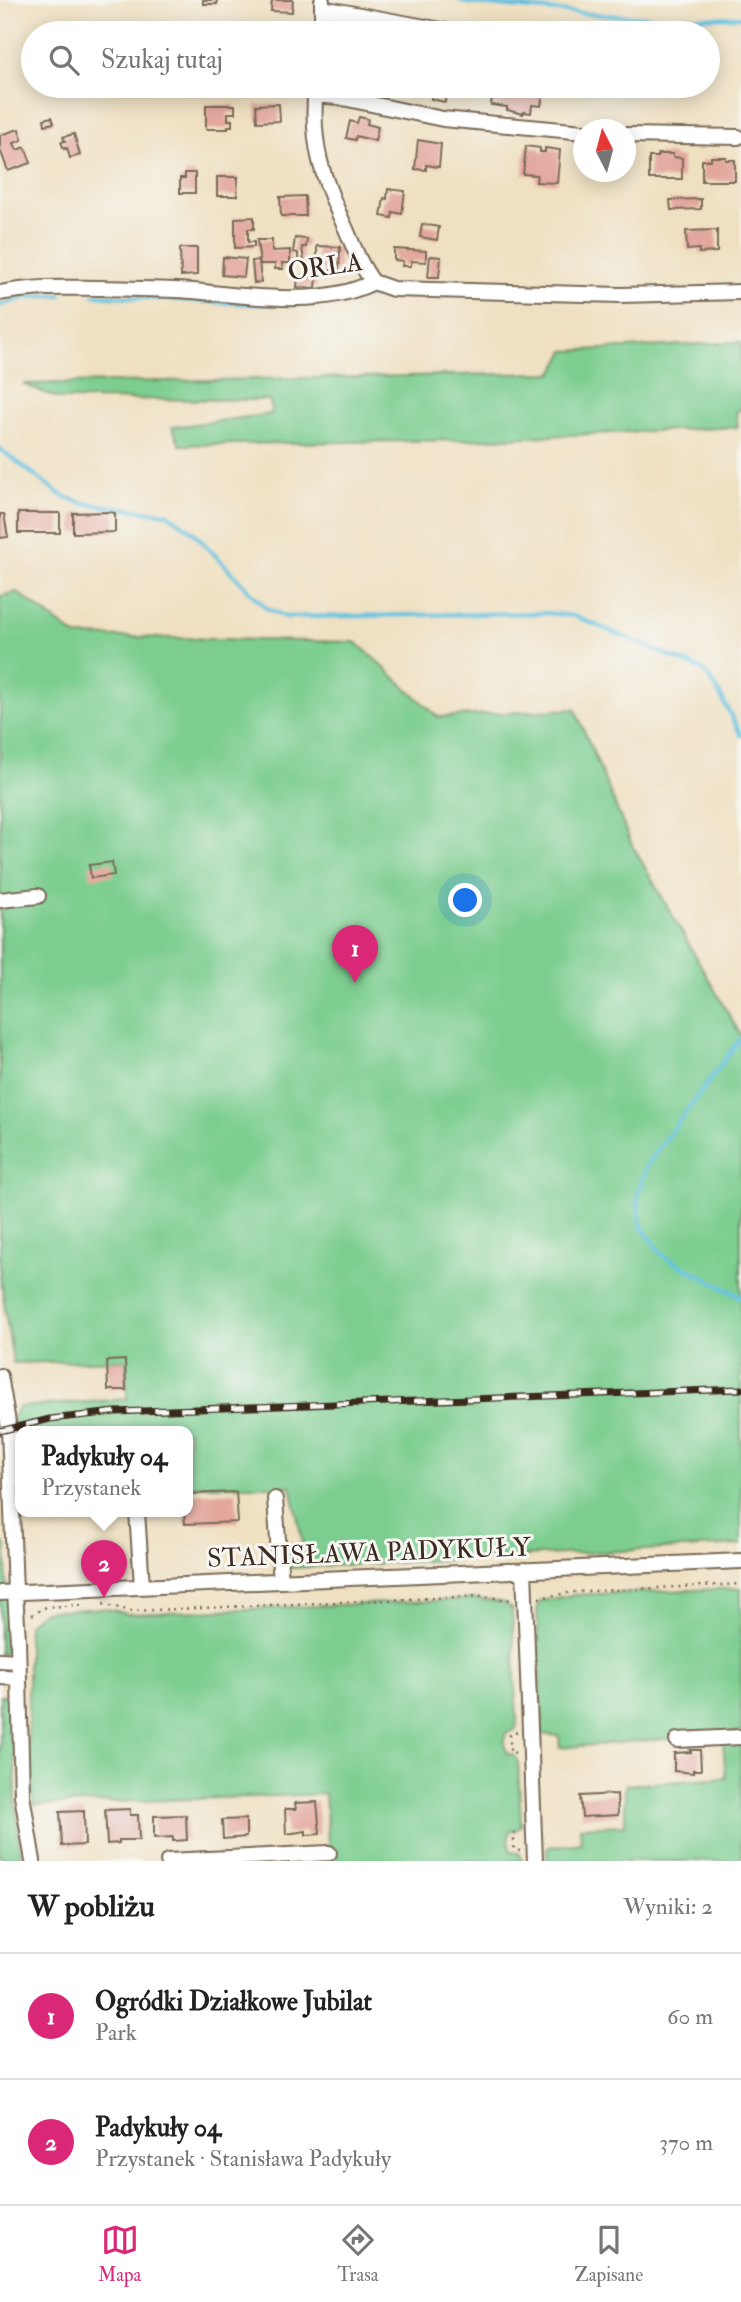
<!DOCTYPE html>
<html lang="pl">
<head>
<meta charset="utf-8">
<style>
	:root { --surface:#fff; --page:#f2f2f2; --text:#222; --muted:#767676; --line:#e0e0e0; --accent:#db2777 }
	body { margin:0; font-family:"IM FELL Double Pica",serif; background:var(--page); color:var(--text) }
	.compass { position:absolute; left:573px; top:119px; width:63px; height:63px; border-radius:50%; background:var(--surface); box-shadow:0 4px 18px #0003; rotate:354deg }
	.you { position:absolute; left:466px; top:901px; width:24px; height:24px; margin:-18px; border:5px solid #fff; border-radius:50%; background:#1a73e8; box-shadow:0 0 0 10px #1a73e833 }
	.badge { display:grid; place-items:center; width:46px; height:46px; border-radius:50%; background:var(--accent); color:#fff; font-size:23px; font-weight:700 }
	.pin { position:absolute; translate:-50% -58px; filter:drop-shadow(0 2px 4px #0008) }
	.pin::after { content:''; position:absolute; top:37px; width:24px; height:21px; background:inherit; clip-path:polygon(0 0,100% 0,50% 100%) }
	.popup { position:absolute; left:15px; top:1426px; width:178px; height:91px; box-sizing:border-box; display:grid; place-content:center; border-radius:14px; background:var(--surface); filter:drop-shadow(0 2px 5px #0005); font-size:23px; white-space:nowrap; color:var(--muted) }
	.popup b { font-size:26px; color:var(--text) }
	.popup::after { content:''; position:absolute; left:50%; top:100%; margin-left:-14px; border:14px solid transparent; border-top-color:var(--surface) }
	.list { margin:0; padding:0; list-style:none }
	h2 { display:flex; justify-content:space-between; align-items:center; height:91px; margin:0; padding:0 28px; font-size:30px }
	h2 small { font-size:23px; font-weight:400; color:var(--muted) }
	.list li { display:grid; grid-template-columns:46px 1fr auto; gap:21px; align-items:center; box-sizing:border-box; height:126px; padding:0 28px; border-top:2px solid var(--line) }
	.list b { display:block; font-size:26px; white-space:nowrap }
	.list p { margin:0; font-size:23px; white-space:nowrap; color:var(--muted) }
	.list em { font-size:23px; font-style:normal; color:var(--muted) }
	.icon { flex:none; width:38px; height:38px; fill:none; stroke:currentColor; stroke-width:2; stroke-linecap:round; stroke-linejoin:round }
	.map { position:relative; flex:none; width:741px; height:1861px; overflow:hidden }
	.search { position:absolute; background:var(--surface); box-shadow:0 4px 18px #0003; left:21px; right:21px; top:21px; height:77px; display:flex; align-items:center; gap:18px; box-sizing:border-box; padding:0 24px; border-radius:38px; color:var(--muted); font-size:26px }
	.sheet { height:343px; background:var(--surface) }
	nav { display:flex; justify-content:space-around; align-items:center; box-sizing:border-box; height:98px; border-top:2px solid var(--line); background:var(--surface); font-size:19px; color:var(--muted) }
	nav a { display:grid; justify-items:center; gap:4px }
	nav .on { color:var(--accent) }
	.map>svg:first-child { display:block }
	.green { fill:#7ccd8f; stroke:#5c7c56; stroke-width:2 }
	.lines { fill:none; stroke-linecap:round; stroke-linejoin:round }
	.stream { stroke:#61c1df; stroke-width:4.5 }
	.building { fill:#e3a79d }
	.minor-casing { stroke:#7a6a57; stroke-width:18 }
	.path { stroke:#7a6a57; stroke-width:2.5; stroke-dasharray:2 5; stroke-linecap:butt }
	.minor { stroke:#fff; stroke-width:14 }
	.rail-casing { stroke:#3b2a1e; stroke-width:7 }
	.rail { stroke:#f6f6f2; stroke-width:4.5; stroke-dasharray:13; stroke-linecap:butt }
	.labels { text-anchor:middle; stroke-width:6; stroke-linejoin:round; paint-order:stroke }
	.street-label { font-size:26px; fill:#3b2a1e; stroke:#f6f6f2 }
</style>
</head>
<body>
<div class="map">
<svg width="741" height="1861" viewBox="0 0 741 1861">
	<rect width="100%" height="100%" fill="#f6f6f2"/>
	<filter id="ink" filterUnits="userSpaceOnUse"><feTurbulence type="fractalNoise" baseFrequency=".0143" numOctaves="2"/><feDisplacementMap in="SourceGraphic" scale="14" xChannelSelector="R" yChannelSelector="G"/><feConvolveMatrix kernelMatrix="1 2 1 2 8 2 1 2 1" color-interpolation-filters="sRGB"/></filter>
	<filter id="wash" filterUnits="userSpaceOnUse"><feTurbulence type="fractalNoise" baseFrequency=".00686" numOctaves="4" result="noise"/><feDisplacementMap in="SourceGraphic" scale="28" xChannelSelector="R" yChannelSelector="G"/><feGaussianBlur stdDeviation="1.57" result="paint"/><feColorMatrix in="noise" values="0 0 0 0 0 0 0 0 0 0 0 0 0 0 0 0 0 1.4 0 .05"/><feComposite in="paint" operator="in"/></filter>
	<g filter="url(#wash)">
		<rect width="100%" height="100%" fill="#efe0c1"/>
		<path class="green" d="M 741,342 L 741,410 L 736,411 L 738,427 L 464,440 L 180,445 L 172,427 L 272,414 L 270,400 L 60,399 L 23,384 L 553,373 L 565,351 Z
			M 17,592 L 76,636 L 356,642 L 438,717 L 575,709 L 631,843 L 741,1036 L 741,1545 L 289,1568 L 286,1545 L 303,1544 L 291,1486 L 188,1486 L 188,1432 L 20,1432 L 20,1499 L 17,1497 L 12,1418 L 19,1407 L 127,1399 L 126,1360 L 13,1363 L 0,1275 L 0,596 Z
			M 2,1540 L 6,1545 L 6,1569 L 13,1644 L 4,1653 L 0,1654 L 0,1545 L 2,1545 Z
			M 741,1588 L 741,1732 L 560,1748 L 559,1736 L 542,1734 L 537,1606 L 541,1601 L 572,1595 Z
			M 476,1599 L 505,1603 L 512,1610 L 517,1725 L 515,1730 L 506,1733 L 504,1744 L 507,1754 L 514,1755 L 518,1761 L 521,1825 L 516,1830 L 510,1831 L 508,1842 L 511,1852 L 519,1853 L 522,1861 L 249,1861 L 329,1857 L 325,1794 L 34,1805 L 28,1765 L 28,1624 L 44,1611 L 105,1608 L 128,1614 Z
			M 9,1684 L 13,1684 L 16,1804 L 21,1858 L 0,1857 L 0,1696 L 9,1696 Z
			M 741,1740 L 741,1861 L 547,1861 L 547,1849 L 549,1847 L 581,1843 L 580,1827 L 625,1825 L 625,1785 L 726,1778 L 723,1741 Z"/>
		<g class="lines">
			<path class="stream" d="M 460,0 L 468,3 L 602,15 L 667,18 L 741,17
				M 94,295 L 254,304 L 298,304
				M 342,299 L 373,296
				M 0,305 L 26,297 L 61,295
				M 0,449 L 61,495 L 82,503 L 168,514 L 193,532 L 266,608 L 286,617 L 546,613 L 574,616 L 703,670 L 716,687 L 741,735
				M 741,1038 L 647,1164 L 637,1198 L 641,1226 L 663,1256 L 741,1297"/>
		</g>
		<g id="blocks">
			<path class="building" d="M 203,0 L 217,0 L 217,4 L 203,4 Z
				M 272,0 L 293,0 L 292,12 L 271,11 Z
				M 359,23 L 395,30 L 395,33 L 356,33 Z
				M 180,29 L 181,33 L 161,33 L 161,32 Z
				M 433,86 L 448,86 L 445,102 L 431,99 Z
				M 506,88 L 534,91 L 534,93 L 543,94 L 541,106 L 532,105 L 531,113 L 523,112 L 523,114 L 507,110 L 507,107 L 491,105 L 493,89 L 505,90 Z
				M 279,104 L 280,121 L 257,122 L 256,105 Z
				M 206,105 L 235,105 L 235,113 L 228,113 L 228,120 L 232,120 L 232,126 L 228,126 L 228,129 L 206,129 Z
				M 52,117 L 54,123 L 45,125 L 44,119 Z
				M 359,117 L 368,119 L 367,124 L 378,127 L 375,141 L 356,136 L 355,140 L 346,138 L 350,121 L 357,123 Z
				M 19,129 L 22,140 L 14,143 L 17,150 L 25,147 L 31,163 L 8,171 L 0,149 L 0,135 Z
				M 74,134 L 80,155 L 70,158 L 67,148 L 64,149 L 61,142 L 65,141 L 63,137 Z
				M 418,140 L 441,144 L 439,167 L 426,165 L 426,170 L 415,169 Z
				M 526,146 L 540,148 L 540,152 L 545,152 L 545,148 L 560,150 L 557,183 L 536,182 L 537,175 L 523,174 Z
				M 658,154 L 673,154 L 673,157 L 682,158 L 682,179 L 649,179 L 649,157 L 658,157 Z
				M 711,157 L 726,157 L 726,160 L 735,160 L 735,181 L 702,181 L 702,160 L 711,160 Z
				M 185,173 L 195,173 L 195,193 L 180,193 L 180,178 L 185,178 Z
				M 217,177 L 238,177 L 237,196 L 217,196 Z
				M 388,189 L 405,191 L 402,214 L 393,212 L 392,218 L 381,216 L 384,198 L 387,199 Z
				M 305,196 L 306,216 L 281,216 L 280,197 Z
				M 701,199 L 701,209 L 671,210 L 670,200 Z
				M 254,217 L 254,229 L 248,229 L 248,242 L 254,242 L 254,247 L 235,248 L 235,218 Z
				M 422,224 L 439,227 L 437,240 L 420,237 Z
				M 717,230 L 717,252 L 699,253 L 699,249 L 687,250 L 686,231 Z
				M 295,238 L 307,239 L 306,247 L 302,247 L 304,261 L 298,261 L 298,253 L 293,252 Z
				M 257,240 L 272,240 L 272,251 L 290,250 L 290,263 L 282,263 L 283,269 L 275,269 L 275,264 L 260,264 Z
				M 317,246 L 340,247 L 339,271 L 320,270 L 321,259 L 317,258 Z
				M 180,248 L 197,248 L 197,275 L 181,276 Z
				M 394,249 L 426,251 L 426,262 L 411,261 L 411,266 L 402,266 L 403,261 L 394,260 Z
				M 430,256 L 441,257 L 439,277 L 428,277 Z
				M 223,257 L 246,259 L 244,277 L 222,275 Z
				M 259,260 L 261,282 L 254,283 L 252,261 Z
				M 298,276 L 317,277 L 316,288 L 297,287 Z
				M 108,512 L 115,513 L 115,532 L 73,533 L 73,513 Z
				M 18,513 L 60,513 L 60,533 L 18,533 Z
				M 0,514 L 4,514 L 8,537 L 0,538 Z
				M 112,862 L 114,875 L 91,878 L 89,865 Z
				M 125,1360 L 126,1390 L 108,1390 L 107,1361 Z
				M 236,1492 L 238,1522 L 185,1524 L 184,1512 L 188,1512 L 188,1494 Z
				M 690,1750 L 700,1750 L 701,1770 L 693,1770 L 693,1773 L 674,1771 L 674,1753 L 691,1752 Z
				M 617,1794 L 618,1815 L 582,1817 L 580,1796 Z
				M 317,1802 L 320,1834 L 306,1835 L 306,1831 L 286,1834 L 285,1809 L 296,1809 L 295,1803 Z
				M 130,1809 L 130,1815 L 138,1815 L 139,1840 L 119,1840 L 119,1843 L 107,1844 L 105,1810 Z
				M 84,1811 L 85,1845 L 62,1846 L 60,1812 Z
				M 186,1815 L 187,1840 L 173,1841 L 173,1837 L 154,1838 L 154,1816 Z
				M 246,1819 L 246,1837 L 223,1839 L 222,1820 Z"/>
		</g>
	</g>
	<g filter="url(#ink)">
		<use href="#blocks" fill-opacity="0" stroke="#7a6a57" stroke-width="2"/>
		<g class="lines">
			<g class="minor-casing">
				<path id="minor" d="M 322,1 L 322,33
					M 322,8 L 458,33
					M 316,86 C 310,143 322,178 346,229 C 354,248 361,266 373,282
					M 315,95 L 338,97 L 443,119 L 584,132
					M 626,135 L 738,137
					M 0,293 C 35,286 66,288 102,288 C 132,289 163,289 193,291 C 246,296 325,308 373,282 L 393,289 L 620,295 L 741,292
					M 0,900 L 38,896
					M 0,1376 L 9,1428 L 15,1592 L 18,1640 L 22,1795 L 33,1861
					M 275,1499 L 281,1581
					M 137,1512 L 142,1586
					M 524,1570 L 535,1861
					M 0,1593 L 741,1561
					M 0,1660 L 18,1661
					M 0,1677 L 19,1678
					M 677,1740 L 741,1737
					M 168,1861 L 329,1853"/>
			</g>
			<path class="path" d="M 539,1598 L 573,1592 L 741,1584
				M 103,1604 L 131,1611 L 481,1596 L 511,1600
				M 32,1615 L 46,1607 L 83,1605
				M 517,1732 L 510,1735 L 510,1752 L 517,1753
				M 520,1851 L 514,1849 L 514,1834 L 520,1831"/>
			<use href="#minor" class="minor"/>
			<g class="rail-casing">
				<path id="rail" d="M 0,1431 L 50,1419 L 115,1412 L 741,1389"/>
			</g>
			<use href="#rail" class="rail"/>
		</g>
	</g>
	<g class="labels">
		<g class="street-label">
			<text transform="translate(325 266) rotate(-8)" y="9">ORLA</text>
			<text transform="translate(369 1552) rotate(-2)" y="9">STANISŁAWA PADYKUŁY</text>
		</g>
	</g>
</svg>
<svg class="compass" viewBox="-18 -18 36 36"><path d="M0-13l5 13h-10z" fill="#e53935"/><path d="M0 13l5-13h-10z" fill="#767676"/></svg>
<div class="you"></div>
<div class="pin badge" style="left:355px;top:983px">1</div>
<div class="pin badge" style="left:104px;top:1598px">2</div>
<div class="popup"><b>Padykuły 04</b>Przystanek</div>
<div class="search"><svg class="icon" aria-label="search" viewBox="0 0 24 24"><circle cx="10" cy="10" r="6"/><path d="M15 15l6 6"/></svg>Szukaj tutaj</div>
</div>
<section class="sheet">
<h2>W pobliżu<small>Wyniki: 2</small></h2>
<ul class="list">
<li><span class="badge">1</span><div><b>Ogródki Działkowe Jubilat</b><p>Park</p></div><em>60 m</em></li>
<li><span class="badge">2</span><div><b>Padykuły 04</b><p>Przystanek · Stanisława Padykuły</p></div><em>370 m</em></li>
</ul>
</section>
<nav>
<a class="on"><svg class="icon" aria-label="map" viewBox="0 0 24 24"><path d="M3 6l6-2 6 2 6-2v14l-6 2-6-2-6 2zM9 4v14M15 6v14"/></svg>Mapa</a>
<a><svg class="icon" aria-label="directions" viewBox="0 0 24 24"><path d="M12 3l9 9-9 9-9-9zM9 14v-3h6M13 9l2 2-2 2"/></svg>Trasa</a>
<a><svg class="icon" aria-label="saved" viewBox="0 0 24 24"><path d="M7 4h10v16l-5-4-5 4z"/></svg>Zapisane</a>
</nav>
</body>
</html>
